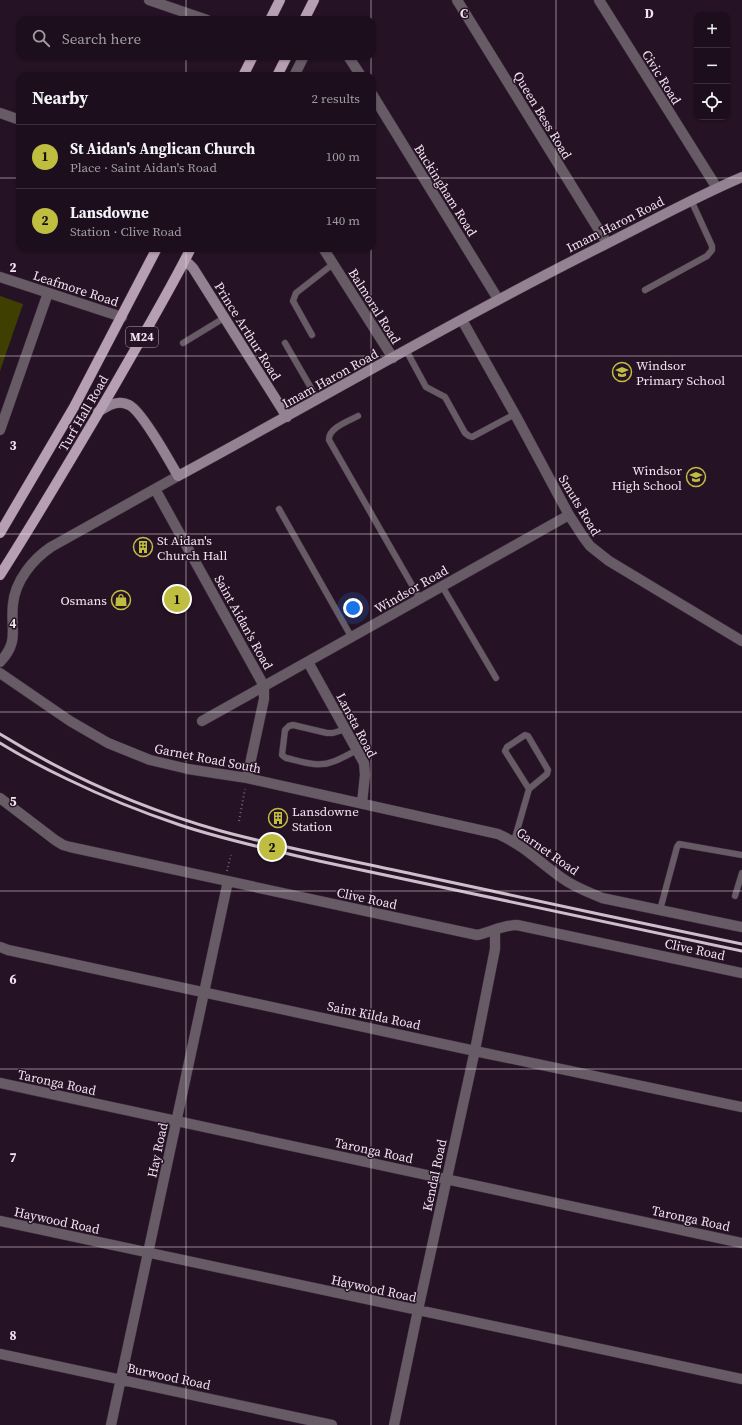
<!DOCTYPE html>
<html lang="en">
<head>
<meta charset="utf-8">
<style>
	:root { --surface:#1c0e1c; --page:#251725; --text:#f1f3f6; --muted:#a09ca3; --line:#3a2e3b; --accent:#c0be41 }
	body { margin:0; font-family:"Source Serif 4",serif; background:var(--page); color:var(--text) }
	.controls { position:absolute; right:12px; top:12px; display:grid; overflow:hidden; border-radius:8px; box-shadow:0 1px 3px #0004 }
	.controls button { width:36px; height:36px; display:grid; place-items:center; padding:0; border:0; border-bottom:1px solid var(--line); background:var(--surface); color:var(--text); font:20px sans-serif }
	.you { position:absolute; left:353px; top:608px; width:14px; height:14px; margin:-10px; border:3px solid #fff; border-radius:50%; background:#1a73e8; box-shadow:0 0 0 6px #1a73e833 }
	.badge { display:grid; place-items:center; width:26px; height:26px; border-radius:50%; background:var(--accent); color:#111; font-size:13px; font-weight:700 }
	.pin { position:absolute; translate:-50% -50%; border:2px solid #fff; box-shadow:0 1px 4px #0006 }
	.list { margin:0; padding:0; list-style:none }
	h2 { display:flex; justify-content:space-between; align-items:center; height:52px; margin:0; padding:0 16px; font-size:17px }
	h2 small { font-size:13px; font-weight:400; color:var(--muted) }
	.list li { display:grid; grid-template-columns:26px 1fr auto; gap:12px; align-items:center; box-sizing:border-box; height:64px; padding:0 16px; border-top:1px solid var(--line) }
	.list b { display:block; font-size:15px; white-space:nowrap }
	.list p { margin:0; font-size:13px; white-space:nowrap; color:var(--muted) }
	.list em { font-size:13px; font-style:normal; color:var(--muted) }
	.icon { flex:none; width:22px; height:22px; fill:none; stroke:currentColor; stroke-width:2; stroke-linecap:round; stroke-linejoin:round }
	.map { position:relative; flex:none; width:742px; height:1425px; overflow:hidden }
	.search { position:absolute; background:var(--surface); box-shadow:0 1px 3px #0004; left:16px; top:16px; width:360px; height:44px; display:flex; align-items:center; gap:10px; box-sizing:border-box; padding:0 14px; border-radius:12px; color:var(--muted); font-size:15px }
	.panel { position:absolute; background:var(--surface); box-shadow:0 1px 3px #0004; left:16px; top:72px; width:360px; height:180px; border-radius:12px }
	.map>svg:first-child { display:block }
	.green { fill:#403f02 }
	.lines { fill:none; stroke-linecap:round; stroke-linejoin:round }
	.lane-casing { stroke:#422f41; stroke-width:7 }
	.street-casing { stroke:#422f41; stroke-width:11 }
	.secondary-casing { stroke:#422f41; stroke-width:11 }
	.primary-casing { stroke:#422f41; stroke-width:11 }
	.path { stroke:#776676; stroke-width:2; stroke-dasharray:1 3; stroke-linecap:butt }
	.lane { stroke:#675c66; stroke-width:6 }
	.street { stroke:#675c66; stroke-width:10 }
	.secondary { stroke:#938291; stroke-width:10 }
	.primary { stroke:#b69fb3; stroke-width:10 }
	.rail { stroke:#cdbecb; stroke-width:3 }
	.grid { fill:none; stroke:#f1e3ef; stroke-width:1; stroke-opacity:0.55 }
	.labels { text-anchor:middle; stroke-width:3; stroke-linejoin:round; paint-order:stroke }
	.shield { fill:#261225; stroke:#b4a4b2; stroke-width:1 }
	.shield-label { font-size:12px; font-weight:bold; fill:#f1e3ef }
	.street-label { font-size:13px; fill:#f1e3ef; stroke:#261225 }
	.poi-label { font-size:13px; fill:#f1e3ef; stroke:#261225; text-anchor:start }
	.grid-label { font-size:13px; text-anchor:middle; font-weight:bold; fill:#f1e3ef; stroke:#261225; stroke-width:3; stroke-linejoin:round; paint-order:stroke }
</style>
</head>
<body>
<div class="map">
<svg width="742" height="1425" viewBox="0 0 742 1425">
	<rect width="100%" height="100%" fill="#261225"/>
	<path class="green" d="M 0,296 L 23,304 L 0,371 Z"/>
	<g class="lines">
		<g class="lane-casing">
			<path id="lane" d="M 645,290 L 707,256 L 712,250 L 712,246 L 691,200
				M 312,335 L 293,301 L 296,293 L 333,264
				M 183,343 L 224,318
				M 285,343 L 318,400
				M 406,350 L 426,387 L 445,397 L 465,433 L 469,436 L 472,437 L 515,414
				M 358,416 C 349,421 328,428 329,440 L 420,599
				M 279,509 L 352,638
				M 442,586 L 496,678
				M 346,729 L 333,733 L 327,733 L 293,725 L 289,726 L 285,730 L 282,755 L 286,758 C 300,761 318,768 332,762 C 341,759 349,754 357,750
				M 514,841 L 529,789 L 547,774 L 548,770 L 528,736 L 525,735 L 507,747 L 505,751 L 529,789
				M 735,896 L 742,873
				M 660,910 L 677,847 L 679,844 L 742,855"/>
		</g>
		<g class="street-casing">
			<path id="street" d="M 149,0 L 207,20
				M 457,0 L 607,243
				M 599,0 L 717,188
				M 348,56 L 361,76
				M 294,76 L 304,56
				M 372,94 L 498,299
				M 0,113 L 20,120
				M 323,248 L 393,358
				M 0,277 L 122,317
				M 462,320 L 517,418 L 569,515 L 584,538 L 590,546 L 609,561 L 742,641
				M 0,430 L 48,293
				M 155,489 L 264,686 L 264,699 L 247,778
				M 0,662 C 20,641 10,629 13,604 C 15,581 33,559 51,547 L 178,476
				M 308,662 L 364,763 L 365,775 L 362,803
				M 0,673 L 70,721 L 108,743 L 150,760 L 188,769 L 247,778 L 498,834 C 525,846 539,862 562,878 C 574,887 588,892 602,898 L 742,927
				M 202,721 L 569,515
				M 0,798 L 55,840 L 63,845 L 70,847 L 477,935 C 491,932 503,925 517,925 L 742,973
				M 0,947 L 8,950 L 489,1054 L 742,1107
				M 0,1083 L 742,1243
				M 0,1221 L 742,1379
				M 0,1354 L 332,1425
				M 111,1425 L 228,881
				M 394,1425 L 418,1310 L 475,1050 L 495,949 L 495,930"/>
		</g>
		<g class="secondary-casing">
			<path id="secondary" d="M 184,262 L 189,264 L 193,268 L 287,417
				M 98,412 C 107,406 118,399 129,405 C 142,411 170,462 178,476 C 320,399 460,317 604,245 C 650,222 695,197 742,177"/>
		</g>
		<g class="primary-casing">
			<path id="primary" d="M 270,20 L 280,0
				M 304,20 L 314,0
				M 243,76 L 253,56
				M 277,76 L 287,56
				M 0,533 L 74,407 L 157,248
				M 0,575 C 39,514 76,451 113,388 C 139,342 167,296 191,248"/>
		</g>
		<path class="path" d="M 239,821 L 245,789
			M 227,871 L 231,855"/>
		<use href="#lane" class="lane"/>
		<use href="#street" class="street"/>
		<use href="#secondary" class="secondary"/>
		<use href="#primary" class="primary"/>
		<path class="rail" d="M 0,734 C 68,776 143,809 221,831 C 287,849 355,861 422,876 C 529,899 635,922 742,944
			M 0,743 C 21,756 44,768 67,779 C 104,797 141,812 180,825 C 225,840 272,850 319,861 L 742,951"/>
	</g>
	<path class="grid" d="M 186,0 L 186,20M 371,0 L 371,20M 556,0 L 556,1425M 186,56 L 186,76M 371,56 L 371,76M 0,178 L 20,178M 372,178 L 742,178M 186,248 L 186,1425M 371,248 L 371,1425M 0,356 L 742,356M 0,534 L 742,534M 0,712 L 742,712M 0,891 L 742,891M 0,1069 L 742,1069M 0,1247 L 742,1247"/>
	<defs>
		<g id="school-ring" transform="scale(1)"><circle r="9.5" fill="#261225" stroke="#c0be41" stroke-width="1.5"/><path d="M0-5L7-2L0 1L-7-2ZM-4 1L0 2.5L4 1V4Q0 6-4 4Z" fill="#c0be41"/></g>
		<g id="building-ring" transform="scale(1)"><circle r="9.5" fill="#261225" stroke="#c0be41" stroke-width="1.5"/><path d="M-4-6H4V6H1V3H-1V6H-4ZM-2.5-4.3h1.7v1.8h-1.7ZM.8-4.3h1.7v1.8H.8ZM-2.5-1h1.7V.8h-1.7ZM.8-1h1.7V.8H.8Z" fill="#c0be41"/></g>
		<g id="shop-ring" transform="scale(1)"><circle r="9.5" fill="#261225" stroke="#c0be41" stroke-width="1.5"/><path d="M-5-2.5h2.3a2.7 3.5 0 0 1 5.4 0H5L5.5 6h-11ZM-1.5-2.5h3a1.5 2.3 0 0 0-3 0Z" fill="#c0be41"/></g>
	</defs>
	<g fill-rule="evenodd">
		<use href="#school-ring" x="622" y="372"/>
		<use href="#school-ring" x="696" y="477"/>
		<use href="#building-ring" x="143" y="547"/>
		<use href="#shop-ring" x="121" y="600"/>
		<use href="#building-ring" x="278" y="818"/>
	</g>
	<g class="labels">
		<rect class="shield" x="126" y="327" width="32" height="20" rx="3"/>
		<g class="shield-label">
			<text x="142" y="341">M24</text>
		</g>
		<g class="street-label">
			<text transform="translate(662 77) rotate(58)" y="5">Civic Road</text>
			<text transform="translate(543 115) rotate(59)" y="5">Queen Bess Road</text>
			<text transform="translate(446 190) rotate(58)" y="5">Buckingham Road</text>
			<text transform="translate(615 224) rotate(-27)" y="5">Imam Haron Road</text>
			<text transform="translate(76 288) rotate(18)" y="5">Leafmore Road</text>
			<text transform="translate(375 306) rotate(58)" y="5">Balmoral Road</text>
			<text transform="translate(248 331) rotate(58)" y="5">Prince Arthur Road</text>
			<text transform="translate(330 378) rotate(-29)" y="5">Imam Haron Road</text>
			<text transform="translate(83 413) rotate(-60)" y="5">Turf Hall Road</text>
			<text transform="translate(580 505) rotate(59)" y="5">Smuts Road</text>
			<text transform="translate(411 589) rotate(-30)" y="5">Windsor Road</text>
			<text transform="translate(244 622) rotate(61)" y="5">Saint Aidan's Road</text>
			<text transform="translate(357 725) rotate(62)" y="5">Lansta Road</text>
			<text transform="translate(208 758) rotate(11)" y="5">Garnet Road South</text>
			<text transform="translate(548 851) rotate(35)" y="5">Garnet Road</text>
			<text transform="translate(367 898) rotate(12)" y="5">Clive Road</text>
			<text transform="translate(695 949) rotate(12)" y="5">Clive Road</text>
			<text transform="translate(374 1015) rotate(12)" y="5">Saint Kilda Road</text>
			<text transform="translate(57 1082) rotate(12)" y="5">Taronga Road</text>
			<text transform="translate(157 1150) rotate(-78)" y="5">Hay Road</text>
			<text transform="translate(374 1150) rotate(12)" y="5">Taronga Road</text>
			<text transform="translate(434 1175) rotate(-78)" y="5">Kendal Road</text>
			<text transform="translate(691 1218) rotate(12)" y="5">Taronga Road</text>
			<text transform="translate(57 1220) rotate(12)" y="5">Haywood Road</text>
			<text transform="translate(374 1288) rotate(12)" y="5">Haywood Road</text>
			<text transform="translate(169 1376) rotate(12)" y="5">Burwood Road</text>
		</g>
		<g class="poi-label">
			<text x="636" y="370">Windsor<tspan x="636" dy="15">Primary School</tspan></text>
			<text x="682" y="475" text-anchor="end">Windsor<tspan x="682" dy="15">High School</tspan></text>
			<text x="157" y="545">St Aidan's<tspan x="157" dy="15">Church Hall</tspan></text>
			<text x="107" y="605" text-anchor="end">Osmans</text>
			<text x="292" y="816">Lansdowne<tspan x="292" dy="15">Station</tspan></text>
		</g>
	</g>
	<g class="grid-label">
		<text x="464" y="18">C</text>
		<text x="649" y="18">D</text>
		<text x="13" y="272">2</text>
		<text x="13" y="450">3</text>
		<text x="13" y="628">4</text>
		<text x="13" y="806">5</text>
		<text x="13" y="984">6</text>
		<text x="13" y="1162">7</text>
		<text x="13" y="1340">8</text>
	</g>
</svg>
<div class="controls">
<button>+</button>
<button>−</button>
<button><svg class="icon" aria-label="locate" viewBox="0 0 24 24"><circle cx="12" cy="12" r="6"/><path d="M12 2v4M12 18v4M2 12h4M18 12h4"/></svg></button>
</div>
<div class="you"></div>
<div class="pin badge" style="left:177px;top:599px">1</div>
<div class="pin badge" style="left:272px;top:847px">2</div>
<div class="search"><svg class="icon" aria-label="search" viewBox="0 0 24 24"><circle cx="10" cy="10" r="6"/><path d="M15 15l6 6"/></svg>Search here</div>
<section class="panel">
<h2>Nearby<small>2 results</small></h2>
<ul class="list">
<li><span class="badge">1</span><div><b>St Aidan's Anglican Church</b><p>Place · Saint Aidan's Road</p></div><em>100 m</em></li>
<li><span class="badge">2</span><div><b>Lansdowne</b><p>Station · Clive Road</p></div><em>140 m</em></li>
</ul>
</section>
</div>
</body>
</html>
